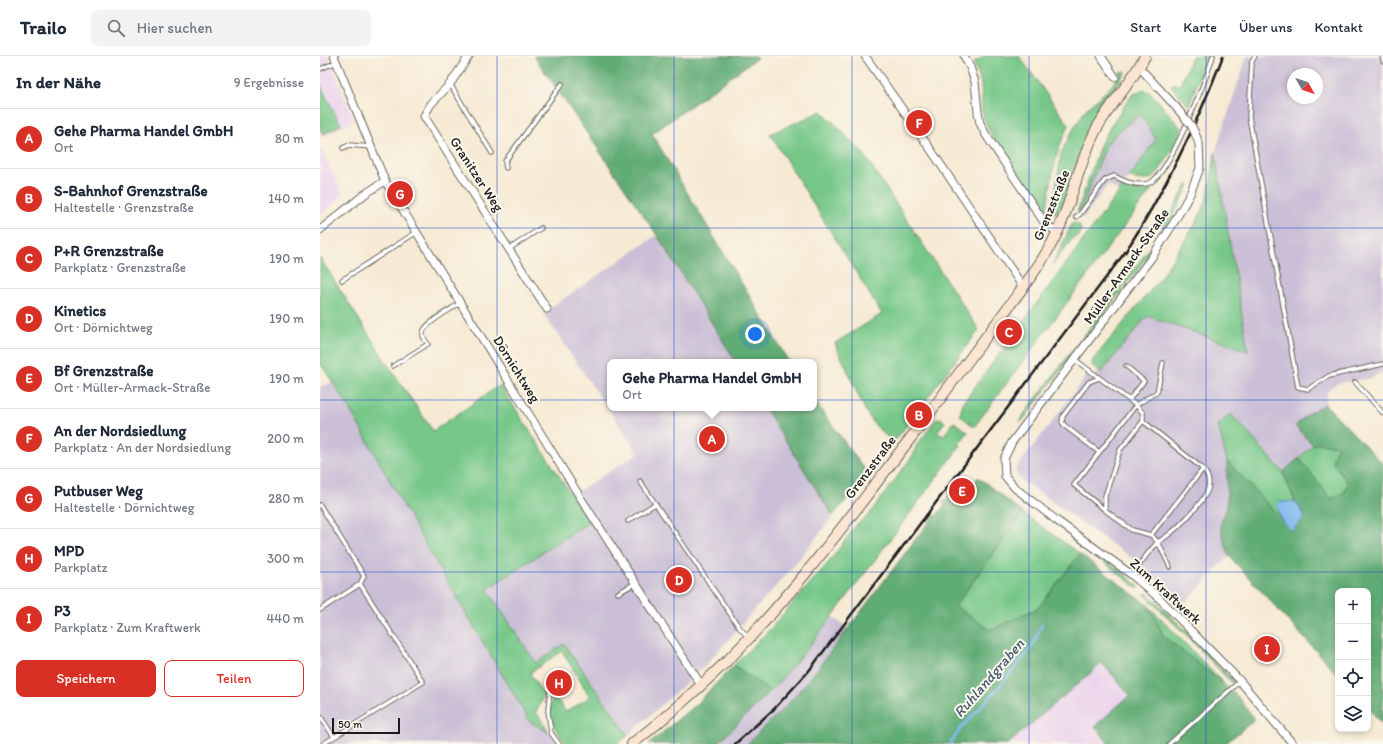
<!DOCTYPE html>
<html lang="de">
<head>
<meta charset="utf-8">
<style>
	:root { --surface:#fff; --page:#f2f2f3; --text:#1f2937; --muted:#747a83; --line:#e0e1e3; --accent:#d93025 }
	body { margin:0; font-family:Itim,sans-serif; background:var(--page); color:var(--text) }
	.controls { position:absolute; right:12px; bottom:12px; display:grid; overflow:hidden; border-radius:8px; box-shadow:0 2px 6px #0003 }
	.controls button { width:36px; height:36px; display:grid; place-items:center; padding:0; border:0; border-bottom:1px solid var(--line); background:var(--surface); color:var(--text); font:20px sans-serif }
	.compass { position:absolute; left:967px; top:12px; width:36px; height:36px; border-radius:50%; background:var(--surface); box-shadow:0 2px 6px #0003; rotate:130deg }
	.scale { position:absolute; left:12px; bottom:10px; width:68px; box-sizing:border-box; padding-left:4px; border:2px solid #1c1c1c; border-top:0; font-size:11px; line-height:14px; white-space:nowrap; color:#1c1c1c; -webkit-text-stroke:3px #fbf7ec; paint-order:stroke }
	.you { position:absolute; left:435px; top:278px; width:14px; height:14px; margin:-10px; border:3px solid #fff; border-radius:50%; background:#1a73e8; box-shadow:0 0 0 6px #1a73e833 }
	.badge { display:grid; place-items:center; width:26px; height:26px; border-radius:50%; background:var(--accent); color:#fff; font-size:13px; font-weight:700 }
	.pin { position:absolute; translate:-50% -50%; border:2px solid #fff; box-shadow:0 1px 4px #0006 }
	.popup { position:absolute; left:287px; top:303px; width:210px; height:52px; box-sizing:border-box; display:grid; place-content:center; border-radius:8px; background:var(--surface); filter:drop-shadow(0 1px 3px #0005); font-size:13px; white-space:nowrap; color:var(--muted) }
	.popup b { font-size:15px; color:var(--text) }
	.popup::after { content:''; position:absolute; left:50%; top:100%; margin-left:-8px; border:8px solid transparent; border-top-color:var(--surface) }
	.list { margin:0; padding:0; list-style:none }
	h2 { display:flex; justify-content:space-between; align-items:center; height:52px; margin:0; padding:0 16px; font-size:17px }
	h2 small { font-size:13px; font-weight:400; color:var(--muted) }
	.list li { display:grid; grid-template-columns:26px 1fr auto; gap:12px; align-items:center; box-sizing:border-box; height:60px; padding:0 16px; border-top:1px solid var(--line) }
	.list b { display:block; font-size:15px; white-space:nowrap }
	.list p { margin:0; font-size:13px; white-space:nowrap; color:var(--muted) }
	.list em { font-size:13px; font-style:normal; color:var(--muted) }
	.actions { display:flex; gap:8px; padding:12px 16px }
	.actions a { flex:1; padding:9px 0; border:1px solid var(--accent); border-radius:8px; text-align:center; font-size:14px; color:var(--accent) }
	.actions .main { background:var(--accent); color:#fff }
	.icon { flex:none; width:22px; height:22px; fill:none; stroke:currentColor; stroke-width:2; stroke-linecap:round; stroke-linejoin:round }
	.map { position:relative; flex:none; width:1063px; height:688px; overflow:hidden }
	header { display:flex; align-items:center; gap:24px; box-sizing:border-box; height:56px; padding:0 20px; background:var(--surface); border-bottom:1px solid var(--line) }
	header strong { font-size:19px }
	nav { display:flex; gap:22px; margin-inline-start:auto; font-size:14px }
	.search { width:280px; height:36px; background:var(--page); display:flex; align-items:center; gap:10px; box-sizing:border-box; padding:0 14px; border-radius:8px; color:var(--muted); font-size:15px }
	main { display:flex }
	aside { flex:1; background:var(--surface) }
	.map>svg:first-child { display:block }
	.built { fill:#ead1ec }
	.industrial { fill:#cabfd6; fill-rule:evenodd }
	.green { fill:#76c788; stroke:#497252 }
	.forest { fill:#60ac74; stroke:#3e6448 }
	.water { fill:#80baf1; stroke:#4e6b86 }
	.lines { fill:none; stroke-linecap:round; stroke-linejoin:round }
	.stream { stroke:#80baf1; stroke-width:2.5 }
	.lane-casing { stroke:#68645c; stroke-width:5.5 }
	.street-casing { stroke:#68645c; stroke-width:9 }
	.secondary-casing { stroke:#68645c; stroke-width:12 }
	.lane { stroke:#fff; stroke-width:3.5 }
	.street { stroke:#fff; stroke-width:7 }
	.secondary { stroke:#fce5d0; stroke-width:10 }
	.rail { stroke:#1c1c1c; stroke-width:2.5 }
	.street-bridge-casing { stroke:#68645c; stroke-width:9; stroke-linecap:butt }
	.street-bridge { stroke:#fff; stroke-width:7 }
	.grid { fill:none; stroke:#1d4ed8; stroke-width:1; stroke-opacity:0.55 }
	.labels { text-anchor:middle; stroke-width:4; stroke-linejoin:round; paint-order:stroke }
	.street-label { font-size:14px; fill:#1c1c1c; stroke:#fbf7ec }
	.water-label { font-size:15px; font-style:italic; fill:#445b71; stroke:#fbf7ec }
</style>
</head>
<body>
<header>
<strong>Trailo</strong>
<div class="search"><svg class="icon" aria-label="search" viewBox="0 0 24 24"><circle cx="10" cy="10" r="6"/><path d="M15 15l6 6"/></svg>Hier suchen</div>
<nav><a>Start</a><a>Karte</a><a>Über uns</a><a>Kontakt</a></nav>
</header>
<main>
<aside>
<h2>In der Nähe<small>9 Ergebnisse</small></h2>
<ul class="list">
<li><span class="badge">A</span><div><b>Gehe Pharma Handel GmbH</b><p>Ort</p></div><em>80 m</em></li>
<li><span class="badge">B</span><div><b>S-Bahnhof Grenzstraße</b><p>Haltestelle · Grenzstraße</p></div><em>140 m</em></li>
<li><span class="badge">C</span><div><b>P+R Grenzstraße</b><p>Parkplatz · Grenzstraße</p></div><em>190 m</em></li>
<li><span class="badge">D</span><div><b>Kinetics</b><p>Ort · Dörnichtweg</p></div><em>190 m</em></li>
<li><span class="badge">E</span><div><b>Bf Grenzstraße</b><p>Ort · Müller-Armack-Straße</p></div><em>190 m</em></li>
<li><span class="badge">F</span><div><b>An der Nordsiedlung</b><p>Parkplatz · An der Nordsiedlung</p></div><em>200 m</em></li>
<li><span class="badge">G</span><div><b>Putbuser Weg</b><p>Haltestelle · Dörnichtweg</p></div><em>280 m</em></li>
<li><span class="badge">H</span><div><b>MPD</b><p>Parkplatz</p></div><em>300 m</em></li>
<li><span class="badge">I</span><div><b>P3</b><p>Parkplatz · Zum Kraftwerk</p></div><em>440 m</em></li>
</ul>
<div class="actions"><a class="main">Speichern</a><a>Teilen</a></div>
</aside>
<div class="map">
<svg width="1063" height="688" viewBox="0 0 1063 688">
	<rect width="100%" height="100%" fill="#fbf7ec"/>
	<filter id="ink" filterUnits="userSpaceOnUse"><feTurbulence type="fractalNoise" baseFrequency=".025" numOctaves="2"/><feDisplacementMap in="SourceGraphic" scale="8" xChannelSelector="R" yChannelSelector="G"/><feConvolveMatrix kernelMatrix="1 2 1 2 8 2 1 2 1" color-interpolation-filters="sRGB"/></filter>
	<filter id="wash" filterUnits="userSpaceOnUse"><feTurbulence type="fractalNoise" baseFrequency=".012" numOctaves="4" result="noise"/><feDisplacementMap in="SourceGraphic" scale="16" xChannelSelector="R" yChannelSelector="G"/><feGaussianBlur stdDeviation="0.9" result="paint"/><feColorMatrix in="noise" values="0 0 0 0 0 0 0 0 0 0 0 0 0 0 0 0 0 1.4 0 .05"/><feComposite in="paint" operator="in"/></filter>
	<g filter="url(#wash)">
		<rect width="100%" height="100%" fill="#f6ead4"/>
		<path class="built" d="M 0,0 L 8,0 L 34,64 L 0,82 L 0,73 L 3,78 L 21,69 L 0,29 Z
			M 0,91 L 23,139 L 0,159 Z
			M 783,605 L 810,639 L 814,688 L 686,688 Z"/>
		<path class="industrial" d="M 927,0 L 1063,0 L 1063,316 L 1051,322 L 1018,327 L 1011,331 L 1007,337 L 1005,348 L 989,357 L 975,370 L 993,389 L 963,416 L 912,358 L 898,369 L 907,405 L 907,451 L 900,470 L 909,500 L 862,550 L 826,512 L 701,424 L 695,414 L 768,318 L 773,322 L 779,315 L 781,317 L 827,260 L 928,294 L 895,97 ZM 973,18 L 997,18 L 997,42 L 973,42 Z
			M 820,58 L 836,83 L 799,136 L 788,128 L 763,162 L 757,156 L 761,153 L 786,90 L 793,80 Z
			M 337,179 L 416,306 L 290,306 L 290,352 L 445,352 L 513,460 L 478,505 L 384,611 L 308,679 L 245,589 L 216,607 L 166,533 L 269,466 L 252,439 L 318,397 L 223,257 Z
			M 12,326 L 27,348 L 101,481 L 210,666 L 231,677 L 239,688 L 0,688 L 0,331 Z
			M 512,561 L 528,572 L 492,620 L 468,648 L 427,688 L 397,688 L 450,636 L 486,594 Z"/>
		<path class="green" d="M 664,0 L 699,0 L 749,69 C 734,96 731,128 726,158 L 720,154 L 669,75 L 662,56 L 661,27 L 654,7 Z
			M 872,0 L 887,0 L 869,50 L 851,30 L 853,28 L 860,29 Z
			M 806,15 L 788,43 L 786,48 L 773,70 L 765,86 L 743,148 L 737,156 L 732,158 L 741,98 L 750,79 L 766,53 L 792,30 L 800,16 Z
			M 0,29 L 21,69 L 3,78 L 0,73 Z
			M 821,34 L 824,34 L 831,37 L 862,73 C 856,85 842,116 832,122 C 826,126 816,123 809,122 L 836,83 L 820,58 L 793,80 L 786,90 L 761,153 L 757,156 L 781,87 L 795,63 L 812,39 Z
			M 502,55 L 543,97 L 659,274 L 574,386 C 547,367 542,347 529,318 C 525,308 519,298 515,287 L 562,258 L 450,78 Z
			M 895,97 L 928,295 L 827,260 L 781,317 L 773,311 L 772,305 L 839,224 L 876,167 L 886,146 L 892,120 Z
			M 870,128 L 850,166 L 838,187 L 701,366 L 700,364 L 835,185 L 867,129 Z
			M 804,129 C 814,135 822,135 832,133 L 654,371 L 640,359 L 643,347 Z
			M 753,166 L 760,170 L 761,175 L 757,181 L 753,182 L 733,208 Z
			M 0,202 L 70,312 L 113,375 L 180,329 L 269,466 L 167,533 L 216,607 L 244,588 L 308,679 L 297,688 L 246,688 C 240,679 230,668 230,657 C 230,651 232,644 233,638 L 246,656 L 270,641 L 242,595 L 210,617 L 224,640 L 216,656 L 229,676 L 210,666 L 101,481 L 27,348 L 0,307 Z
			M 911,358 L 963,416 L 975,445 L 963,446 L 958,450 L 958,453 L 961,464 L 907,405 L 898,369 Z
			M 621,362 L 625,366 L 617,376 L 623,380 L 634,366 L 648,376 L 639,388 L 641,389 L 512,561 L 486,594 L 450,636 L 414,609 L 451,572 L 509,506 L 537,468 L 548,460 L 594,398 L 596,390 L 617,363 Z
			M 997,387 L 1018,390 L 1012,405 L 1028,427 L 1024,437 L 1011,443 L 979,402 L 993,389 Z
			M 703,457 L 760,498 L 718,552 L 670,574 L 635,550 Z
			M 753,483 C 777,495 798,513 819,530 L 818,533 L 765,491 L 750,484 Z
			M 827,537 L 867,576 L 913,625 L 913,628 L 865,578 L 824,538 Z
			M 829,550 L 905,629 L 844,581 Z"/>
		<path class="forest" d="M 214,0 L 435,0 L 437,2 L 332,78 L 469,306 L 416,306 L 337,179 Z
			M 494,344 L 548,418 L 513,460 L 445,352 L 494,352 Z
			M 1005,348 L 1063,408 L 1063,669 L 1048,652 L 1048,535 L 1018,535 L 1018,619 L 909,500 L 900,470 L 907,451 L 907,405 L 972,474 L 985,458 L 975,445 L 963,416 L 979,402 L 1011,443 L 1024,437 L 1028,427 L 1012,405 L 1018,390 L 997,387 L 993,389 L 975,370 L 989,357 Z
			M 658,421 L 703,457 L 635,550 L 670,574 L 718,552 L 760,498 L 829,550 L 844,581 L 905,629 L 917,640 L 935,663 L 905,688 L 789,688 L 775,670 L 810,639 L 782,607 L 688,688 L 427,688 L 468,648 L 492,620 L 614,459 L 616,460 L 625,449 L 623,447 L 635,432 L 645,440 Z
			M 414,609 L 450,636 L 397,688 L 329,688 L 376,648 Z"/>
		<path class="water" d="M 959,445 L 963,446 L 975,445 L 984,458 L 985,461 L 972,475 L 961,464 L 957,449 Z"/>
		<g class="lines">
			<path class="stream" d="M 630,688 L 641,672 L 673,638 L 712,591 L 722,569"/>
		</g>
	</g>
	<g filter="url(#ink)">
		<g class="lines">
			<g class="lane-casing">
				<path id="lane" d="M 935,0 L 932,5 L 929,61 L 978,331 L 988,333 L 1009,320 L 1063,308
					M 1062,0 L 1063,5
					M 0,13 L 17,6
					M 130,28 L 172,97
					M 23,92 L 29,89 L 51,91
					M 186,112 L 185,105 L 242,28
					M 756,161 L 760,158 L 785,124 L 794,120 C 804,125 817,131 829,127 C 848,121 887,22 893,0
					M 189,193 L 221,172
					M 22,224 L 97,176
					M 754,303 L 816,349 L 823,357 L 823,365
					M 73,310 L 108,288 C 106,285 102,281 103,277 C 104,267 132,253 140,247
					M 806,310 L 824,325 L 809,344
					M 1035,326 L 1063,357
					M 779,396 L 745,370 L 742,366 L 743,360 L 769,326 L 779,322
					M 320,425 L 419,571 L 428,581
					M 0,449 L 44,520 L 40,528 L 103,626 L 3,688
					M 785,454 L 754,429 L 816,349 L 837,336 L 843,307
					M 308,465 L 335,448
					M 831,479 L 883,413
					M 812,519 C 820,508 828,496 837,487 C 840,484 844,482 847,480 C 858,472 884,446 888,433 C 890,426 888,419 883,413 L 823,365 L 800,394 L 785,440 L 785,454 L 812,474 L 831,479 L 838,486 L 850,511
					M 298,537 L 316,527
					M 0,554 L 40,528
					M 236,621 L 230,635 L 228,655 L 231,677 L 239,688
					M 0,660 L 14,681
					M 849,688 L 920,625"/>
			</g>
			<g class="street-casing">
				<path id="street" d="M 14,0 L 65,125 L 260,441 L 381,629
					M 149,0 L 130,28 L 111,48 L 104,60 L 227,253
					M 545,0 L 611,94 L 703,231
					M 644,0 L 650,11 L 655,26 L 658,56 L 660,67 L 666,79 L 724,166 L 727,169 L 737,176
					M 781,0 L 795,21
					M 819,11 L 855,50
					M 875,77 L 879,88 L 880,112 L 870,138 L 853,168 L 832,201 L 692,386 L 684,403 L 685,420 L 695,432 L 736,464 L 812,519 L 839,542 L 920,625 L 973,688
					M 0,174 L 45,138 L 65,125"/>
			</g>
			<g class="secondary-casing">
				<path id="secondary" d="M 312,688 C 345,662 377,634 407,605 C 480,532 540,447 603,366 C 628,332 653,298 678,265 C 695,241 714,219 728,194 C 751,156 756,111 777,72 C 791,47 812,26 825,0"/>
			</g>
			<use href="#lane" class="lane"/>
			<use href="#street" class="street"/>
			<use href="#secondary" class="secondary"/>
			<path class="rail" d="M 415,688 L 454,653 L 488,616 L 806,195 C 845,134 877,68 903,0"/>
			<g class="street-bridge-casing">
				<path id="street-bridge" d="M 855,50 L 871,69 L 875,77"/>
			</g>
			<use href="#street-bridge" class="street-bridge"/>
		</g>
	</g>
	<path class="grid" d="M 177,0 L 177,688M 354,0 L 354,688M 532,0 L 532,688M 709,0 L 709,688M 886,0 L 886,688M 0,172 L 1063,172M 0,344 L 1063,344M 0,516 L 1063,516"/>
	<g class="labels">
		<g class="street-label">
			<text transform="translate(157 118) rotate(57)" y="5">Granitzer Weg</text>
			<text transform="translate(731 149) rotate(-68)" y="5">Grenzstraße</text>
			<text transform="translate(806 210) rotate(-55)" y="5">Müller-Armack-Straße</text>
			<text transform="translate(197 313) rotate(58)" y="5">Dörnichtweg</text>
			<text transform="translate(550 411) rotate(-53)" y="5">Grenzstraße</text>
			<text transform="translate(846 535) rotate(42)" y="5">Zum Kraftwerk</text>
		</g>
		<g class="water-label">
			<text transform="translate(669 622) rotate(-49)" y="5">Ruhlandgraben</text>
		</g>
	</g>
</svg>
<div class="controls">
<button>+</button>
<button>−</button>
<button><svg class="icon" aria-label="locate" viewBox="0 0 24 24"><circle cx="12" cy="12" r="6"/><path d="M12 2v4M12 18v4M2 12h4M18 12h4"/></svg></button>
<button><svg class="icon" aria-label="layers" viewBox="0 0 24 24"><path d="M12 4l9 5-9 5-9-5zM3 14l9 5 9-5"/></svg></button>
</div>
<svg class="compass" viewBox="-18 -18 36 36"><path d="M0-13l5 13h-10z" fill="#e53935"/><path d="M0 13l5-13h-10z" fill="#747a83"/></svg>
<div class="scale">50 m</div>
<div class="you"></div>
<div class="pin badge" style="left:392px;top:383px">A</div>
<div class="popup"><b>Gehe Pharma Handel GmbH</b>Ort</div>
<div class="pin badge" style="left:599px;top:359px">B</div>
<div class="pin badge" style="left:689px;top:276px">C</div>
<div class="pin badge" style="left:359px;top:524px">D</div>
<div class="pin badge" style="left:642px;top:435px">E</div>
<div class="pin badge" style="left:599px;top:67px">F</div>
<div class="pin badge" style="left:80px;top:138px">G</div>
<div class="pin badge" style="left:239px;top:627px">H</div>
<div class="pin badge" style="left:947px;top:593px">I</div>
</div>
</main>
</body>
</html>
